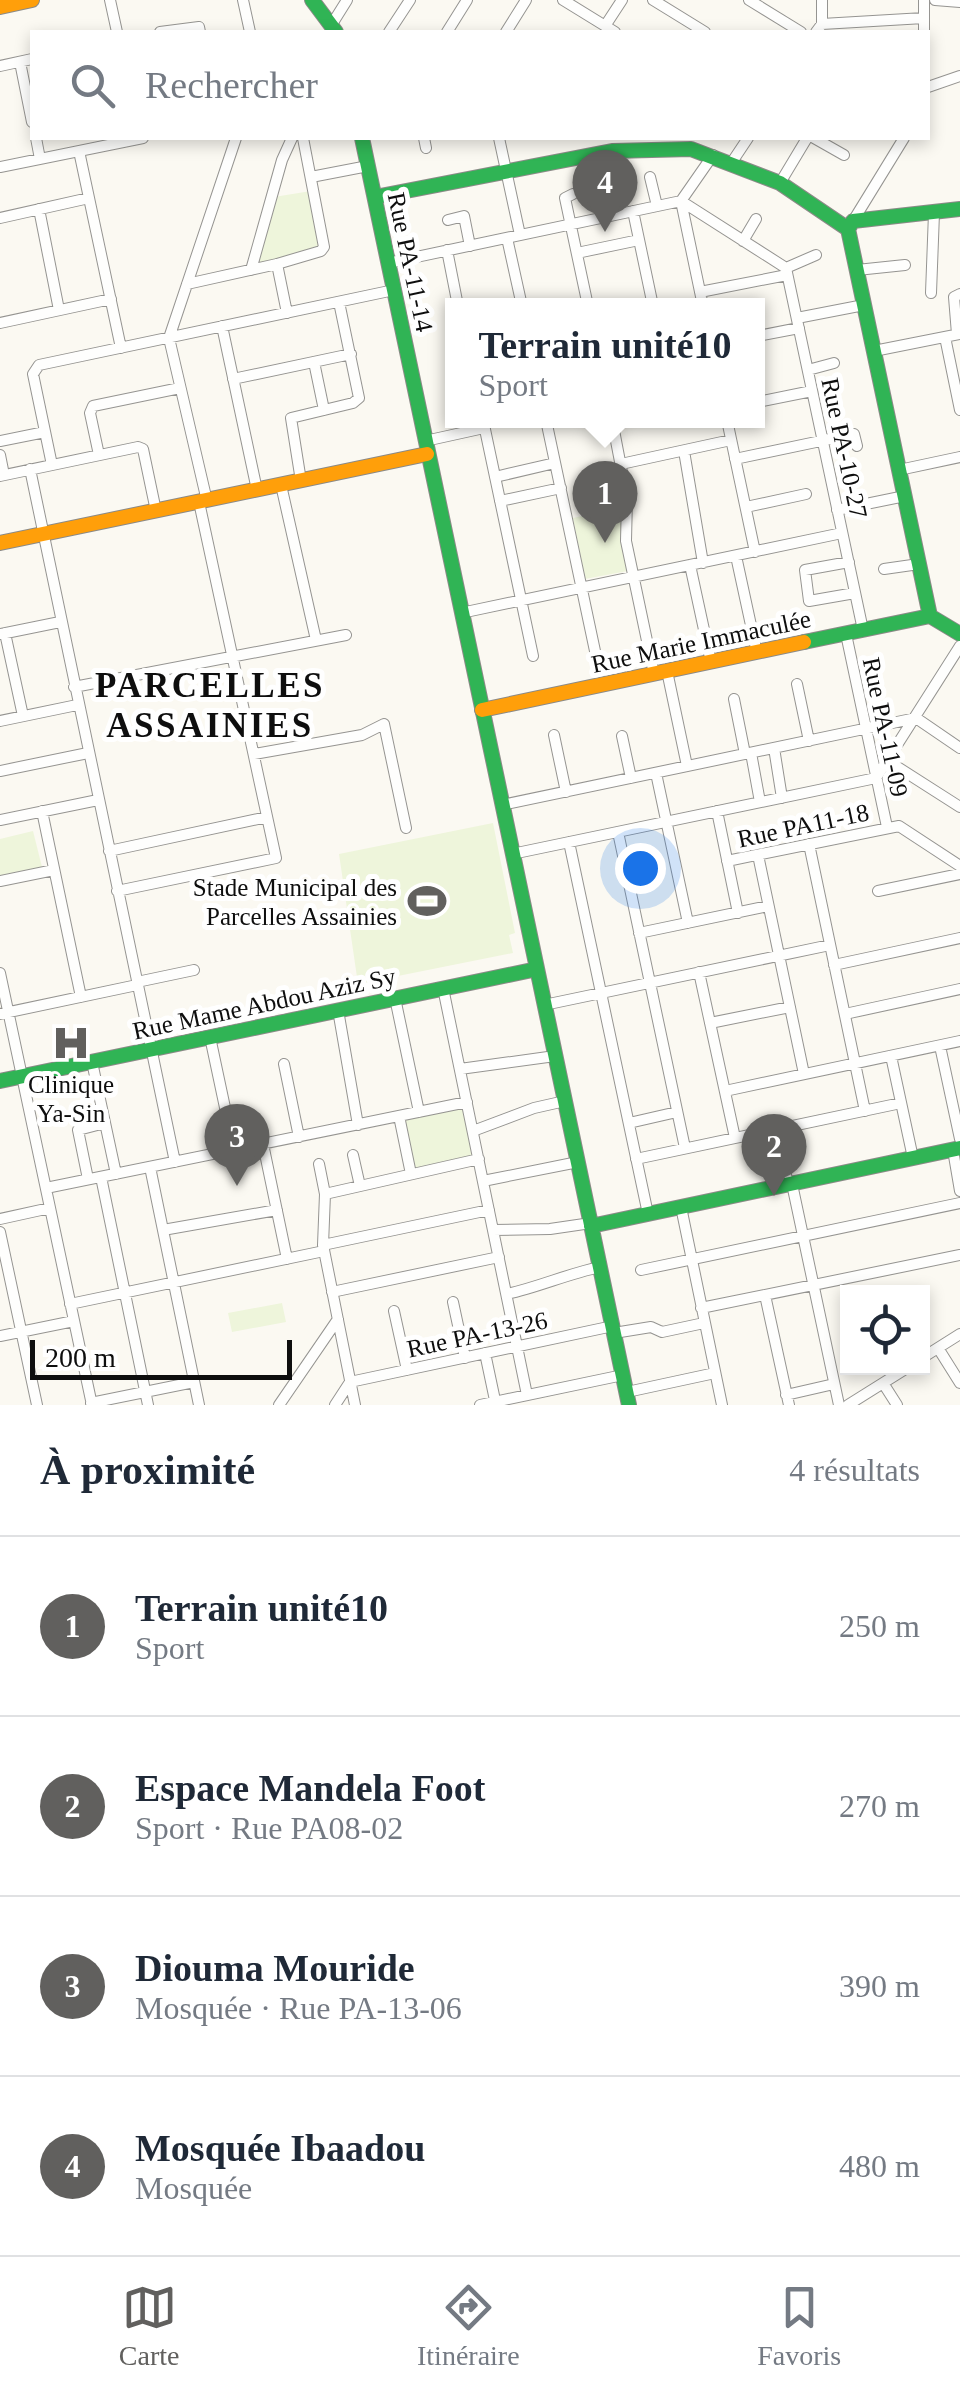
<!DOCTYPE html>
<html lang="fr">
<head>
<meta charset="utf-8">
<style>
	:root { --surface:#fff; --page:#f6f6f7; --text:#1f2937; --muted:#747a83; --line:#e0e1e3; --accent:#61605e }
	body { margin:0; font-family:Georgia,serif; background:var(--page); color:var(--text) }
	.controls { position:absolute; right:30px; bottom:30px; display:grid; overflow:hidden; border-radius:0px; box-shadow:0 5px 15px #0003 }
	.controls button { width:90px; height:90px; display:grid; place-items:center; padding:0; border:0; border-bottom:2px solid var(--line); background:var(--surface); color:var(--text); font:50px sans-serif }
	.scale { position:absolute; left:30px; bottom:25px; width:262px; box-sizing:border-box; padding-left:10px; border:5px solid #0e0e0e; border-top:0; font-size:28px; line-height:35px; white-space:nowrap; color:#0e0e0e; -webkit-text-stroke:8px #fff; paint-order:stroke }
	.you { position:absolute; left:640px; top:868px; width:35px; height:35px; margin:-25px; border:8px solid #fff; border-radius:50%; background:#1a73e8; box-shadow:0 0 0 15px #1a73e833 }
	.badge { display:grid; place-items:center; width:65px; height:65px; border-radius:50%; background:var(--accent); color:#fff; font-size:32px; font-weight:700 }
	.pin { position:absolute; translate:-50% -82px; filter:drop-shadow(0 2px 5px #0008) }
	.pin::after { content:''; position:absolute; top:52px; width:35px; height:30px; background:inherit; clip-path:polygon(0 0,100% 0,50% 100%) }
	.popup { position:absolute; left:445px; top:298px; width:320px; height:130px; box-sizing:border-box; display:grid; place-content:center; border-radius:0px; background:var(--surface); filter:drop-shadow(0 2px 8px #0005); font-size:32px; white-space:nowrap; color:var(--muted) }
	.popup b { font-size:38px; color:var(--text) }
	.popup::after { content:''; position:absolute; left:50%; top:100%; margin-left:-20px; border:20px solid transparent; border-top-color:var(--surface) }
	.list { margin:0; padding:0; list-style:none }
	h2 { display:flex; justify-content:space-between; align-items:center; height:130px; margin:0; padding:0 40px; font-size:42px }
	h2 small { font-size:32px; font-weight:400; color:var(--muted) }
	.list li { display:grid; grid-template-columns:65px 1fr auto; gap:30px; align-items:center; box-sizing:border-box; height:180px; padding:0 40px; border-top:2px solid var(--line) }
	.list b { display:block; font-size:38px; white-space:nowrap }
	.list p { margin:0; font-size:32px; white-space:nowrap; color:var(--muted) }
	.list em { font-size:32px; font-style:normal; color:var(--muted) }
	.icon { flex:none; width:55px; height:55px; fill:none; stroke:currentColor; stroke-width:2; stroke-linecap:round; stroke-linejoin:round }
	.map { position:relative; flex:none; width:960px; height:1405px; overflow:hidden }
	.search { position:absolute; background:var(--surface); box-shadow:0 5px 15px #0003; left:30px; right:30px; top:30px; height:110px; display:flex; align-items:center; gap:25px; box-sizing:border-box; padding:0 35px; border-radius:0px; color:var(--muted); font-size:38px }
	.sheet { height:850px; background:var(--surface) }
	nav { display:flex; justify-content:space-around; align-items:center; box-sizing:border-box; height:140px; border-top:2px solid var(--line); background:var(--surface); font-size:28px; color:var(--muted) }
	nav a { display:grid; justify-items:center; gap:5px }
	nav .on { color:var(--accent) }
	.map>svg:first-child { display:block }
	.pitch { fill:#eef5db }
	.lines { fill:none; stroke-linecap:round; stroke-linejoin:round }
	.street-casing { stroke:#959491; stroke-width:12 }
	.fast-casing { stroke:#8b8a87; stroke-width:16 }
	.slow-casing { stroke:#8b8a87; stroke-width:16 }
	.street { stroke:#fefefd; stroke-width:10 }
	.fast { stroke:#30b455; stroke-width:14 }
	.slow { stroke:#ff9f0a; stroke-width:14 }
	.labels { text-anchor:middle; stroke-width:10; stroke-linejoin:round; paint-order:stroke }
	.street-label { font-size:25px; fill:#0e0e0e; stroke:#fff }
	.poi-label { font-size:25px; fill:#0e0e0e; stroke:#fff; text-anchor:end }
	.district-label { font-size:35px; font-weight:bold; letter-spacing:2.5px; fill:#0e0e0e; stroke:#fff }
</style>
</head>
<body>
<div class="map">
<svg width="960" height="1405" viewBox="0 0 960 1405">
	<rect width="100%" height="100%" fill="#fbf9f2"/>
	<path class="pitch" d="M 311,191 L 321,249 L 255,264 L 274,197 Z
		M 624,507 L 638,569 L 585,579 L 573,518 Z
		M 493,823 L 515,933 L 509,935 L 513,953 L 358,984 L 339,854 Z
		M 33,831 L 42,867 L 0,877 L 0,839 Z
		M 462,1105 L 473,1158 L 413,1171 L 401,1118 Z
		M 282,1303 L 286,1322 L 232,1332 L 228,1313 Z"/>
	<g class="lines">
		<g class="street-casing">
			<path id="street" d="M 110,0 L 117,32
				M 243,0 L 250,32
				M 563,0 L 615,32
				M 653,0 L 705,32
				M 749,0 L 801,32
				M 935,0 L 960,2
				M 332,24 L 347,0
				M 822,24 L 924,18
				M 605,26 L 622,0
				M 160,32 L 199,27 L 200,32
				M 389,32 L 410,0
				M 447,32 L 467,0
				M 506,32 L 526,0
				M 816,32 L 822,24 L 822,0
				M 924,32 L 924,0
				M 20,62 L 32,122
				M 0,66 L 32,59
				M 928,87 L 960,76
				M 36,138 L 40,159
				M 424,138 L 426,148
				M 499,138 L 520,235
				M 814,138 L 844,155
				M 79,151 L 121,348
				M 732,162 L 748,138
				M 0,167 L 143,138
				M 311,177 L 368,166
				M 650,177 L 657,206
				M 780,183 L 807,138
				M 573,194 L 565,198 L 588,306
				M 681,201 L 786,268 L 863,630
				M 681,201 L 703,306
				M 39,209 L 59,310
				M 633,211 L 653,306
				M 0,218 L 89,198
				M 448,220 L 464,216 L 470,246
				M 853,221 L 904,138
				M 507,238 L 522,306
				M 743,241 L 756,219
				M 447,250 L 458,306
				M 577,253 L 639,240
				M 388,263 L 681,201 L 713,155
				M 277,264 L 287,313
				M 786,268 L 816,255
				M 251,270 L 282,160 L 292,138
				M 857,270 L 905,265
				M 187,284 L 277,264 L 321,251 L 324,247 L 303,138
				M 700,292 L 787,275
				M 931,293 L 934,213
				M 797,318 L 864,305
				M 0,323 L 111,299
				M 222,326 L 257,490
				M 957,334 L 954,297 L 960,294
				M 758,336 L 799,328
				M 945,337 L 960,410
				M 874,351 L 960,334
				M 314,362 L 324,410
				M 808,370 L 834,363
				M 233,379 L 351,354
				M 758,402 L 812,391
				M 483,420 L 533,656
				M 546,420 L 595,651
				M 612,420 L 627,498 L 626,541 L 654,674
				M 727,420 L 755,552
				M 0,441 L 45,432
				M 425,441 L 484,428
				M 684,451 L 703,563
				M 0,455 L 4,475
				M 99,455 L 90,413 L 93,406 L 180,388
				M 735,459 L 854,434 L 857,446
				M 621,464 L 731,440
				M 52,465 L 33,374 L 39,365 L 394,290
				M 30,469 L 175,1162
				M 899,470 L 960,457
				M 0,476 L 138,447 L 143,449 L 156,511
				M 495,477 L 555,463
				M 301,481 L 291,418 L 353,403 L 359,398 L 339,302
				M 281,485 L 316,640
				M 207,501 L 169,338 L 236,138
				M 500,501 L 561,488
				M 746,507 L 806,494
				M 837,510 L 905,496
				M 736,556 L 757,653
				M 849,562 L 805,570 L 809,601 L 855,593
				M 690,565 L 711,662
				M 884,569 L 919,564
				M 461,613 L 842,533
				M 5,633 L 23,716
				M 1,634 L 60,622
				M 846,634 L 887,827
				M 667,671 L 687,766
				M 797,684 L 809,741
				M 74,687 L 346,635
				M 734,699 L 745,754
				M 0,721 L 77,705
				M 554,735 L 566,792
				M 622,736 L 631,778
				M 774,748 L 782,798
				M 751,753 L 760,802
				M 254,754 L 362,735 L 384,724 L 406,828
				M 888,761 L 960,807
				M 0,771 L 88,753
				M 656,773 L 688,923
				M 502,805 L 916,718 L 960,748
				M 42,811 L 81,997
				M 717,811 L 738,913
				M 0,820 L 98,800
				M 618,832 L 685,1148
				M 569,842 L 648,1214
				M 809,844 L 865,1111
				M 109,851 L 267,817
				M 512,854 L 876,778 L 960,646
				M 758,855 L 804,1074
				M 727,861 L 899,826 L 960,866
				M 0,881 L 54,870
				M 117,891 L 276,858 L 199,502
				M 878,891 L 960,874
				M 639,933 L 768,906
				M 834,965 L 960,938
				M 699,972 L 735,1138
				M 0,973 L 92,1405
				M 137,982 L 194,970
				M 443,988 L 527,1395
				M 395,998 L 419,1112
				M 544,1005 L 830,945
				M 338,1010 L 358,1125
				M 0,1014 L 137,985
				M 845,1014 L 960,989
				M 710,1023 L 790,1007
				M 210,1037 L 234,1150
				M 940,1046 L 960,1139
				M 891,1056 L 913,1158
				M 92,1062 L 116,1174
				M 284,1064 L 299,1137
				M 460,1069 L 555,1056
				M 725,1091 L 960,1041
				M 399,1116 L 411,1174
				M 629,1123 L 677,1112
				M 776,1129 L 788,1184
				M 473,1131 L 534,1108 L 565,1101
				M 263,1144 L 287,1259
				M 953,1150 L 960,1191
				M 353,1155 L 360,1186
				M 636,1159 L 901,1103
				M 319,1164 L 325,1194 L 323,1245 L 355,1405
				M 150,1167 L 199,1405
				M 101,1177 L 148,1405
				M 88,1179 L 78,1130 L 105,1123
				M 483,1181 L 578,1162
				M 792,1184 L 839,1405
				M 46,1188 L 467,1102
				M 325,1194 L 479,1159
				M 681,1207 L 722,1405
				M 0,1219 L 50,1208
				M 163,1230 L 277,1210
				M 493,1230 L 550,1229 L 591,1223
				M 0,1232 L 37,1405
				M 323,1245 L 489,1210
				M 641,1270 L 960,1203
				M 332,1292 L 499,1257
				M 507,1294 C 539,1287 567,1274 600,1267
				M 765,1295 L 789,1405
				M 453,1302 L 465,1358
				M 70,1304 L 324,1251
				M 701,1308 L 960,1255
				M 394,1311 L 407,1370
				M 614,1333 L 651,1327 L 662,1332 L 704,1323
				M 0,1336 L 74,1321
				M 938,1348 L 960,1383
				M 485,1353 L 496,1405
				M 922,1358 L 960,1334
				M 883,1383 L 897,1405
				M 627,1392 L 715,1373
				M 786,1395 L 834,1384
				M 91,1403 L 194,1382
				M 279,1405 L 338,1319
				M 335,1405 L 350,1382 L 613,1326
				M 480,1405 L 623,1375
				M 848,1405 L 907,1368"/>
		</g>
		<g class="fast-casing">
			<path id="fast" d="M 312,0 L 336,32
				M 362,138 L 629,1405
				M 375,197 L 612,151 L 691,149 L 780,183 L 848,229
				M 960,209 L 853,221 L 848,229 L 930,616 L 960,634
				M 804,642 L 930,616
				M 0,1081 L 537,969
				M 591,1226 L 960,1148"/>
		</g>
		<g class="slow-casing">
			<path id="slow" d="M 0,7 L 32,0
				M 0,543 L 427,454
				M 482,710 L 804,642"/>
		</g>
		<use href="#street" class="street"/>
		<use href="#fast" class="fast"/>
		<use href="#slow" class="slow"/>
	</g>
	<defs>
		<g id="stadium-bare" transform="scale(3)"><path d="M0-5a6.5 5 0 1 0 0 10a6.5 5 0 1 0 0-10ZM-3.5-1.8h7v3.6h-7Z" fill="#61605e" stroke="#fff" stroke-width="2.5" paint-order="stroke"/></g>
		<g id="hospital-bare" transform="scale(3)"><path d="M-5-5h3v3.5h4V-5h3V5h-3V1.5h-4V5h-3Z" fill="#61605e" stroke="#fff" stroke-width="2.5" paint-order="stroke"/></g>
	</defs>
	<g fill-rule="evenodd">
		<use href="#stadium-bare" x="427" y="901"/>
		<use href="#hospital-bare" x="71" y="1043"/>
	</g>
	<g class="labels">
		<g class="street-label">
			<text transform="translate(411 262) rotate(78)" y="9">Rue PA-11-14</text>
			<text transform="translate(845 448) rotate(78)" y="9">Rue PA-10-27</text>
			<text transform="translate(701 641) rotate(-12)" y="9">Rue Marie Immaculée</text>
			<text transform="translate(886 727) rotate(78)" y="9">Rue PA-11-09</text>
			<text transform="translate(803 825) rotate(-12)" y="9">Rue PA11-18</text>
			<text transform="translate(264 1003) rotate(-12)" y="9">Rue Mame Abdou Aziz Sy</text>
			<text transform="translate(477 1334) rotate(-12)" y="9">Rue PA-13-26</text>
		</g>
		<g class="poi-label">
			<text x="397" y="896">Stade Municipal des<tspan x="397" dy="29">Parcelles Assainies</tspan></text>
			<text x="71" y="1093" text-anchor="middle">Clinique<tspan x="71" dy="29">Ya-Sin</tspan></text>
		</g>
		<g class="district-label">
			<text x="210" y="697">PARCELLES<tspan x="210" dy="40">ASSAINIES</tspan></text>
		</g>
	</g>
</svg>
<div class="controls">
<button><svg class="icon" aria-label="locate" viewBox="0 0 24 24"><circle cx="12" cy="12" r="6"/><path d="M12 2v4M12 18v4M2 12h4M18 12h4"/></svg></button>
</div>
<div class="scale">200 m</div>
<div class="you"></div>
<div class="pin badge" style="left:605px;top:543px">1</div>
<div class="popup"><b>Terrain unité10</b>Sport</div>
<div class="pin badge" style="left:774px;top:1196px">2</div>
<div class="pin badge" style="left:237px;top:1186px">3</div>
<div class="pin badge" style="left:605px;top:232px">4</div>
<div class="search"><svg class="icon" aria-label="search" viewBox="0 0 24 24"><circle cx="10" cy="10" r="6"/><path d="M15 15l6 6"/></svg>Rechercher</div>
</div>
<section class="sheet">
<h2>À proximité<small>4 résultats</small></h2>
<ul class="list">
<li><span class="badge">1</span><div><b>Terrain unité10</b><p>Sport</p></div><em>250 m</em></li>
<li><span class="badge">2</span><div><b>Espace Mandela Foot</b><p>Sport · Rue PA08-02</p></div><em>270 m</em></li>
<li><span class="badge">3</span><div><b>Diouma Mouride</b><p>Mosquée · Rue PA-13-06</p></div><em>390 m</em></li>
<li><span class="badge">4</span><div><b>Mosquée Ibaadou</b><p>Mosquée</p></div><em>480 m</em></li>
</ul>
</section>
<nav>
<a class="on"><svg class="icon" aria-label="map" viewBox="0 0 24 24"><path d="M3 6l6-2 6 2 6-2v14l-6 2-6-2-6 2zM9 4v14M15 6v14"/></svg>Carte</a>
<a><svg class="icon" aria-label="directions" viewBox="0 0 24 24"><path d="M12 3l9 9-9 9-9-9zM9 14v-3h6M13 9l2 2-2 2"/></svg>Itinéraire</a>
<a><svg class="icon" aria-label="saved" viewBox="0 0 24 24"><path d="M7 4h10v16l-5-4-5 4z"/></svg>Favoris</a>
</nav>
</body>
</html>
